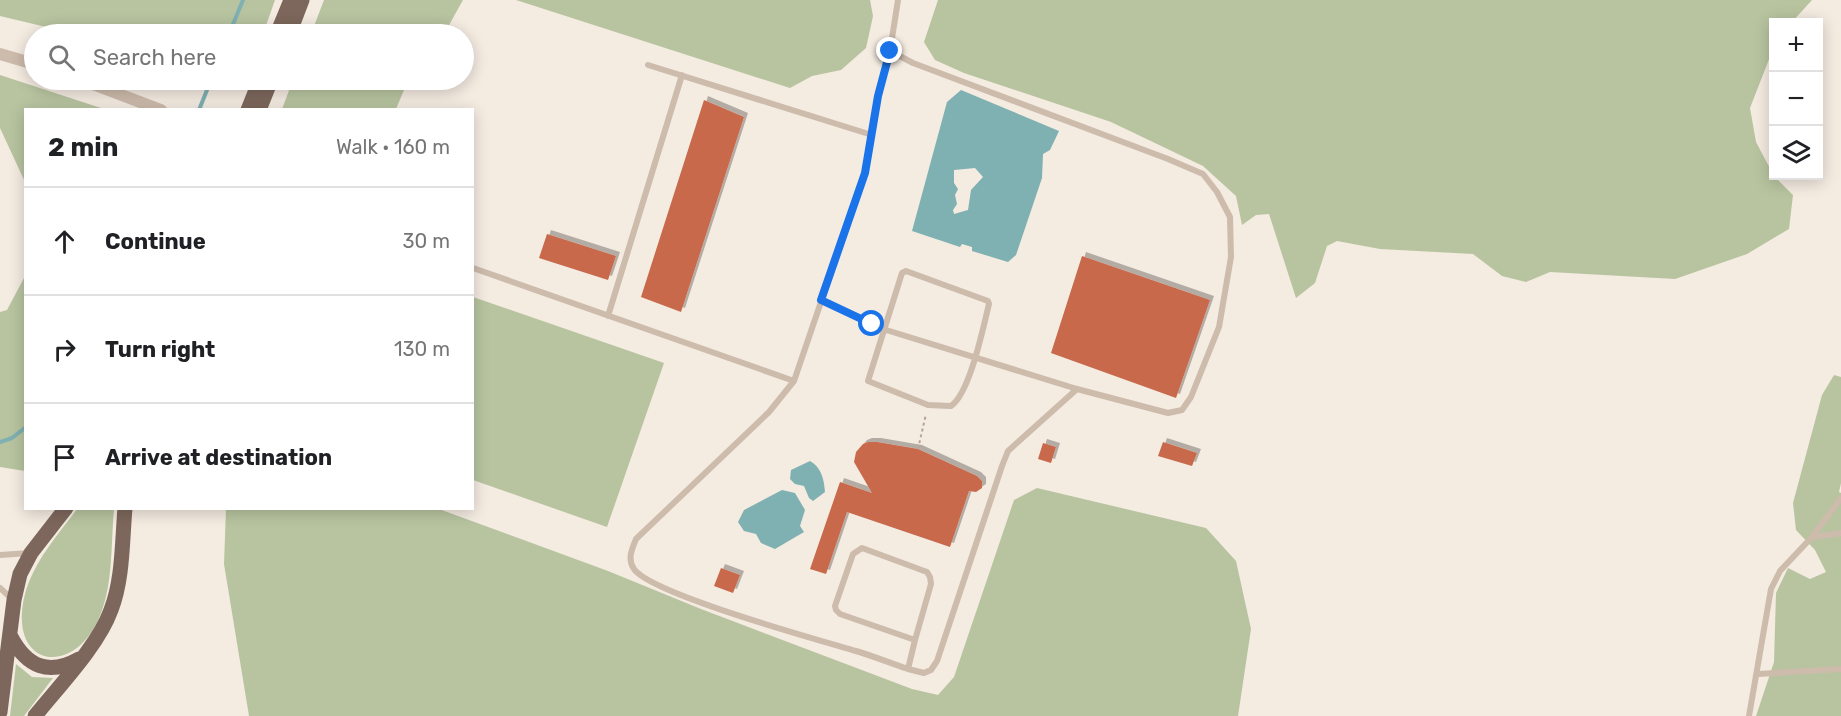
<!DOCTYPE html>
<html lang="en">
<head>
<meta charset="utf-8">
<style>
	:root { --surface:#fff; --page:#f2f2f2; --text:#202124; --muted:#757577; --line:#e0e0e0 }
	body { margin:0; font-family:Rubik,sans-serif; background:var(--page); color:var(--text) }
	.controls { position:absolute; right:18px; top:18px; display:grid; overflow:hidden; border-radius:0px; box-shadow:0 3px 15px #0003 }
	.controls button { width:54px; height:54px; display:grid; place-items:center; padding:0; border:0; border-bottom:2px solid var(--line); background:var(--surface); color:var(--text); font:30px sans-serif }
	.stop { position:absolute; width:18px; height:18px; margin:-14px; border:4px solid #1a73e8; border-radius:50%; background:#fff }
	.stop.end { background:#1a73e8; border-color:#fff; box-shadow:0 2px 6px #0008 }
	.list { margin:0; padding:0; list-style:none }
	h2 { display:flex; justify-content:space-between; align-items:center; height:78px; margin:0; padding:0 24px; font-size:26px }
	h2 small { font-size:20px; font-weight:400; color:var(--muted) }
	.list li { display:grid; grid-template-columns:39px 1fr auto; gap:18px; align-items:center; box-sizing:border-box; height:108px; padding:0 24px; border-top:2px solid var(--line) }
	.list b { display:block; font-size:22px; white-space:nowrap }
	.list em { font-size:20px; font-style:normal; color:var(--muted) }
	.icon { flex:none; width:33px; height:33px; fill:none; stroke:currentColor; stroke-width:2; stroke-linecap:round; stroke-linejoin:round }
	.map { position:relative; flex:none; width:1841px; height:716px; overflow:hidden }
	.search { position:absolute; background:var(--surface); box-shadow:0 3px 15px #0003; left:24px; top:24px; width:450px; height:66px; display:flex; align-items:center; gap:15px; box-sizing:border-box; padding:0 21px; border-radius:33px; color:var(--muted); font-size:22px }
	.panel { position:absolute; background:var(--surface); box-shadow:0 3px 15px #0003; left:24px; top:108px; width:450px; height:402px; border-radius:0px }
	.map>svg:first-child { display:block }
	.green { fill:#b8c4a0 }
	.water { fill:#7fb0b2; fill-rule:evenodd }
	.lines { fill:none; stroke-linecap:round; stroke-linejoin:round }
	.stream { stroke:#7fb0b2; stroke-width:4 }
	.building { fill:#c8694b; filter:url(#shadow) }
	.path { stroke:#b9a596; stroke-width:2; stroke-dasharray:3 3; stroke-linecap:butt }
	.service { stroke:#cdbbac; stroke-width:6 }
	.minor { stroke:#cdbbac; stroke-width:12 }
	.primary { stroke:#7d675c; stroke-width:15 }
	.route { stroke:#1a73e8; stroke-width:8 }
</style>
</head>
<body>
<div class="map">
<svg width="1841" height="716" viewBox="0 0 1841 716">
	<defs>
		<filter id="shadow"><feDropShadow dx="4" dy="-4" stdDeviation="0" flood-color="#0004"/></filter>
	</defs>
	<rect width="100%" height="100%" fill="#f4ebe1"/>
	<path class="green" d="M 0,0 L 275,0 L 263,34 L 67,34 L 42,26 L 0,16 Z
		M 324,0 L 463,0 L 444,34 L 311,34 Z
		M 516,0 L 870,0 L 873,16 L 866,48 L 841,70 L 812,76 L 790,88 Z
		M 938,0 L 1812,0 L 1792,22 L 1774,22 L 1773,49 L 1750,108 L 1756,142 L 1774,176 L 1793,195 L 1789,229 L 1747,254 L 1675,279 L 1550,272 L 1526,282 L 1502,276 L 1473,254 L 1380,249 L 1337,241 L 1327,246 L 1315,283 L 1296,298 L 1269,214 L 1256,215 L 1242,225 L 1236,196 L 1203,166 L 1111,122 L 964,73 L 935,60 L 924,42 Z
		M 0,75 L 104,109 L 26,110 L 25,182 L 0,128 Z
		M 196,80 L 239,80 L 221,90 Z
		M 293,80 L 412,80 L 404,90 L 396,109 L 282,109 Z
		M 25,276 L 25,471 L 0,467 L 0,312 L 7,310 Z
		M 473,297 L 664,363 L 607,527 L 473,480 Z
		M 1834,375 L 1841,377 L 1841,483 L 1839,492 L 1841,493 L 1841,716 L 1756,716 L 1774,662 L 1776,593 L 1788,568 L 1810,579 L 1826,572 L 1815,550 L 1796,530 L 1793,503 L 1822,395 Z
		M 1037,488 L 1206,528 L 1236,561 L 1251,629 L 1238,716 L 249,716 L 224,564 L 226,509 L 439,509 L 608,571 L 701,609 L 912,689 L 938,695 L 954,677 L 1014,500 Z
		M 77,509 L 114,509 C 111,541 113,583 101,613 C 76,680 6,668 25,594 C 34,561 58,535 77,509 Z
		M 16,664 L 32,677 L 53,678 L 24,716 L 10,716 Z"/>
	<path class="water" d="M 961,90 L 1059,131 L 1050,150 L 1043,154 L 1042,178 L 1016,255 L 1008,262 L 972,251 L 972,247 L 962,244 L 960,247 L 912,231 L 947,102 ZM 975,168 L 983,177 L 971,190 L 968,210 L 954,214 L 953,210 L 957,204 L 955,195 L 958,189 L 954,183 L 954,170 Z
		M 810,461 C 822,468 824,480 825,492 L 813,501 L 809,498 L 804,486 L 795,484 L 790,479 L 791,470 Z
		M 782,490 L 795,493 L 805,510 L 800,526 L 804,532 L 775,549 L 761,543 L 756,534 L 744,531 L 738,522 L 744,510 Z"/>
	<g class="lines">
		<path class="stream" d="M 229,34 L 243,0
			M 199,110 L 211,80
			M 0,442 L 12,438 L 26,427"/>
	</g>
	<path class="building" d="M 704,100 L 744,117 L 681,312 L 641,297 Z
		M 547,234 L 616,256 L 608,280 L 539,258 Z
		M 1082,256 L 1210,300 L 1176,398 L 1051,353 Z
		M 868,442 L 877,442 L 918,449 L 977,476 L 982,481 L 982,488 L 976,492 L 969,491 L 950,547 L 847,512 L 826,574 L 810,569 L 840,482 L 872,493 L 854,462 L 856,452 L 863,444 Z
		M 1163,442 L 1197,453 L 1192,466 L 1158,456 Z
		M 1043,443 L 1056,447 L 1051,463 L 1038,459 Z
		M 721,568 L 740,575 L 733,593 L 714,586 Z"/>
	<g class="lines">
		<path class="path" d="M 918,449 L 926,414"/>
		<path class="service" d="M 898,0 L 890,51 L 878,96 L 865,173 L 794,381 L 769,412 L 636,539 C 632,549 627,559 634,569 C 651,594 819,640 856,651 C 873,656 890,663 908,669 L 915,640
			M 648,65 L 872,135
			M 473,268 L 794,381
			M 906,271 L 988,301 L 989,304 C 983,328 970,393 951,406 L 928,405 L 868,381 L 902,273 Z
			M 821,300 L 883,329 L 1077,389 L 1168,413 L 1182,410 L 1191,397 L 1219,327 L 1231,257 L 1230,217 L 1217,192 L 1203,174 L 1168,159 L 913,63 L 890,51
			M 608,316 L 682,75
			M 1813,537 L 1841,533
			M 862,548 L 927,572 L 930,577 L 931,584 L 915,640 L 840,614 L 836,610 L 835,606 L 853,554 Z
			M 0,555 L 30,553
			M 0,588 L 13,600
			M 908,669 L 924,673 L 931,670 L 937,661 L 1002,466 L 1008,451 L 1077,389
			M 1758,674 L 1841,669
			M 1749,716 L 1771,589 L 1780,571 L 1812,537 L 1841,498"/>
		<path class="minor" d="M 0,54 L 34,64
			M 82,80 L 161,110"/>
		<path class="primary" d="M 277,34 L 291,0
			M 289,34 L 302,0
			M 248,110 L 260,80
			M 259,110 L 271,80
			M 11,637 C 27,667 49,676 79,659
			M 0,712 L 14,600 L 20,574 L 31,553 L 66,508
			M 35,716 C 59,686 98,646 111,610 C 123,579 122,542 125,508"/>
	</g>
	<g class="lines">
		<path class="route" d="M 872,324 L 821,300 L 865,173 L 878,96 L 890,51"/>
	</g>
</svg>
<div class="controls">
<button>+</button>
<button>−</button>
<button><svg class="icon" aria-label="layers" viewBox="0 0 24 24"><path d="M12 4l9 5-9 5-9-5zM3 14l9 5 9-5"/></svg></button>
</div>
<div class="stop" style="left:872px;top:324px"></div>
<div class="stop end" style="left:890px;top:51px"></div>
<div class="search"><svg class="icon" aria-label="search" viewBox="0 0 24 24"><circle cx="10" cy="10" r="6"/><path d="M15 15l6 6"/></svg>Search here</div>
<section class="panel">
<h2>2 min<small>Walk · 160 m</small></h2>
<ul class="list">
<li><svg class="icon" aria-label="ahead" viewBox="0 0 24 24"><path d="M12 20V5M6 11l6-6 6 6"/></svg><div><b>Continue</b></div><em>30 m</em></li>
<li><svg class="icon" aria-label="right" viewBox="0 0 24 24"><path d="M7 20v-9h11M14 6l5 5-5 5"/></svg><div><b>Turn right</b></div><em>130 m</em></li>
<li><svg class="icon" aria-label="arrive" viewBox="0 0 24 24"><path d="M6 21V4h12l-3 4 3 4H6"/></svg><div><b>Arrive at destination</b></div></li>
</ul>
</section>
</div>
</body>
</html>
